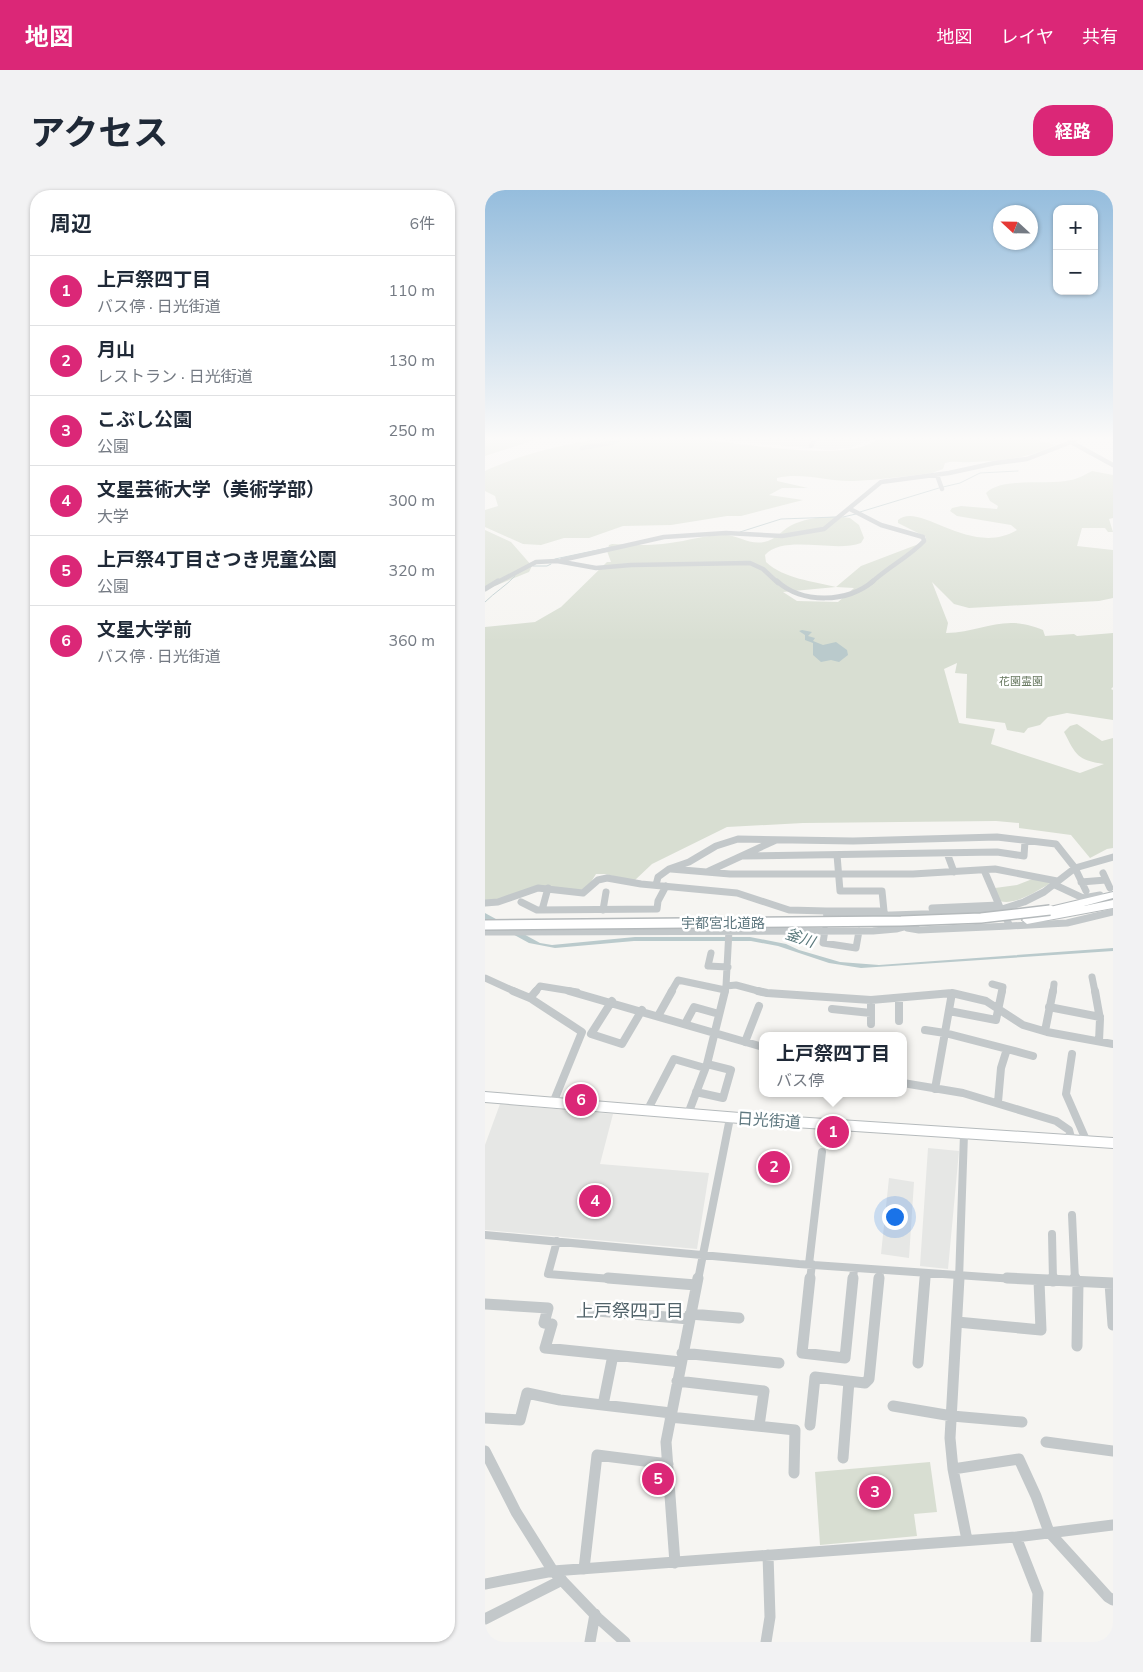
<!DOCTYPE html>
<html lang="ja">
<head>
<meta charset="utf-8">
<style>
	:root { --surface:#fff; --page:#f2f2f3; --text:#1f2937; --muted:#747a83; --line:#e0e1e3; --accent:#db2777 }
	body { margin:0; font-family:"Nunito Sans","Noto Sans JP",sans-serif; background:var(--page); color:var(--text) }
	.controls { position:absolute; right:15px; top:15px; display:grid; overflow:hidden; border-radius:10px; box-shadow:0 1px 4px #0004 }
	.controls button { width:45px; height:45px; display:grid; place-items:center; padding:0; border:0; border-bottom:1px solid var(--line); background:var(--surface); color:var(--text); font:25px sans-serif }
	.compass { position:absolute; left:508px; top:15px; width:45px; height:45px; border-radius:50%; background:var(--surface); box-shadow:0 1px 4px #0004; rotate:292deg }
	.you { position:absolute; left:409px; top:1026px; width:18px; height:18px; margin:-12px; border:4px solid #fff; border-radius:50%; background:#1a73e8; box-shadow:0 0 0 8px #1a73e833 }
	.badge { display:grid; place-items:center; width:32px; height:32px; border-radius:50%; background:var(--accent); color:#fff; font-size:16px; font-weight:700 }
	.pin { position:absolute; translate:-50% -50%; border:2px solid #fff; box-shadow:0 1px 5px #0006 }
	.popup { position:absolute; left:274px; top:842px; width:148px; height:65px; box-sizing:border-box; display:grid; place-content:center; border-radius:10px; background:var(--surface); filter:drop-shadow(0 1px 4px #0005); font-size:16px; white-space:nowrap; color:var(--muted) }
	.popup b { font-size:19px; color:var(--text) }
	.popup::after { content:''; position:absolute; left:50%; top:100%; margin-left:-10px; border:10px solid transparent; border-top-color:var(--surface) }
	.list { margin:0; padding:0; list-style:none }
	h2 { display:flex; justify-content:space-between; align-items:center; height:65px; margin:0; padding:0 20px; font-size:21px }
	h2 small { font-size:16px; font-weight:400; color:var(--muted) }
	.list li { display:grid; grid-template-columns:32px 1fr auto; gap:15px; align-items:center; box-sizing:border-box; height:70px; padding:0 20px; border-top:1px solid var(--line) }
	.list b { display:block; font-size:19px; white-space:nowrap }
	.list p { margin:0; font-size:16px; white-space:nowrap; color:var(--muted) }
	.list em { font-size:16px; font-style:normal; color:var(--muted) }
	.map { position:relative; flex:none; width:628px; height:1452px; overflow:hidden; border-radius:20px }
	header { display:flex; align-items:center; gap:30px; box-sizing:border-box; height:70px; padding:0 25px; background:var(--accent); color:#fff }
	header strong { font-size:24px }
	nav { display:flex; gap:28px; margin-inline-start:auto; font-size:18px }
	.intro { display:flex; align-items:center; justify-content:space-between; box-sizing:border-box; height:120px; padding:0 30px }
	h1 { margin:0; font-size:35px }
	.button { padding:12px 22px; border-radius:20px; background:var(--accent); color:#fff; font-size:18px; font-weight:700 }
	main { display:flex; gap:30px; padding:0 30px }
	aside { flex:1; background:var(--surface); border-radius:20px; box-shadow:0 1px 4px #0004 }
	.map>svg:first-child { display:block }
	.built { fill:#e6e7e5 }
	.green { fill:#d8ded2; fill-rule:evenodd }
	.water { fill:#bacacc }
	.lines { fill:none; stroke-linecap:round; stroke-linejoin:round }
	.stream { stroke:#bacacc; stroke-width:1 }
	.highway-casing { stroke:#b5babc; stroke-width:2 }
	.minor-far4 { stroke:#c3c8ca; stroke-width:4.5 }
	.minor-far3 { stroke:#c3c8ca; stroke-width:5 }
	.minor-far2 { stroke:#c3c8ca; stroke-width:7 }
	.minor-far1 { stroke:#c3c8ca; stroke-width:8 }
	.minor { stroke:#c3c8ca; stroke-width:11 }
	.highway { fill:#fff; fill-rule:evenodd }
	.highway-bridge-casing { stroke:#b5babc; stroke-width:12; stroke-linecap:butt }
	.highway-bridge { stroke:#fff; stroke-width:9 }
	.labels { text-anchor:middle; stroke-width:5; stroke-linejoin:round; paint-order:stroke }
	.far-park-label { font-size:11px; fill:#66775e; stroke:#fff }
	.street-label { font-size:14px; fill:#5e777f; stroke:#fff }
	.water-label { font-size:15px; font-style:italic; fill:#59787b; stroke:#fff }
	.near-street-label { font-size:16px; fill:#5e777f; stroke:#fff }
	.near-neighbourhood-label { font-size:18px; fill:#51636a; stroke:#fff }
</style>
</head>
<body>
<header>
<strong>地図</strong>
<nav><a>地図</a><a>レイヤ</a><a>共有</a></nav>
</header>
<div class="intro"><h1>アクセス</h1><a class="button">経路</a></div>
<main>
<aside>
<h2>周辺<small>6件</small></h2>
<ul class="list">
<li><span class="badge">1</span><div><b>上戸祭四丁目</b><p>バス停 · 日光街道</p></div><em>110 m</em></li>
<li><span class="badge">2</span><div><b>月山</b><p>レストラン · 日光街道</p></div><em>130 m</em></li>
<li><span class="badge">3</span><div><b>こぶし公園</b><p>公園</p></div><em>250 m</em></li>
<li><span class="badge">4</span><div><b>文星芸術大学（美術学部）</b><p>大学</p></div><em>300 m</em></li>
<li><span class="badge">5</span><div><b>上戸祭4丁目さつき児童公園</b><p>公園</p></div><em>320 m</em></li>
<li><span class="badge">6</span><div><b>文星大学前</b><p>バス停 · 日光街道</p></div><em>360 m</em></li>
</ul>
</aside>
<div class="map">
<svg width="628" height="1452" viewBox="0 0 628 1452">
	<rect width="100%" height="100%" fill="#f6f5f2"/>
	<path class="built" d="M 215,248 L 391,248 L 364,258 L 345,260 Z
		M 15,914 L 128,924 L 115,974 L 224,983 L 212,1059 L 0,1040 L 0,955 Z
		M 443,958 L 474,961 L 463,1079 L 435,1076 Z
		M 404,988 L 429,992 L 424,1068 L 396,1064 Z"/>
	<path class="green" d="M 0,248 L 56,248 L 0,266 Z
		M 120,248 C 147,248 174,247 201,248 C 242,250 366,276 394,248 L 545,248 L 569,255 C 544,269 514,271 486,272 C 476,273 469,270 460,273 L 458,279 L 447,283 C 421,286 395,290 369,291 C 343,292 318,282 292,288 L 292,291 L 323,298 L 297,298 L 284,305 L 318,310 L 256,326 L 242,326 L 186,335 L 138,336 L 104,348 L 79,348 L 56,355 L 38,354 L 0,337 L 0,320 L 13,316 L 10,306 L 0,301 L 0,281 C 33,265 83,253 120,248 Z
		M 607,281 L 628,285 L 628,328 L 624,329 L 628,342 L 623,342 L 620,338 L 597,338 L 592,356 L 628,360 L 628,408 L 614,411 L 484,418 L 469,414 L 447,392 L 463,433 L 461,443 C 499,442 518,423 558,440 L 560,446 L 589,444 L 592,446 L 628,443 L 628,497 L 626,499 L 628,500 L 628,530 L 582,523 L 563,527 L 555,535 L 543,538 L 539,543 L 522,540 L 520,533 L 481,528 L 482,484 L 470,483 L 472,473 L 459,479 L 474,533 L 510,539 L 506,554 L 595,583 L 619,574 C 592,570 591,565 579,542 L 585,536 L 592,534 L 617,551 L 628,548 L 628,658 L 622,659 L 605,668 L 586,645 L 534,638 L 534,633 L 511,631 L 318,633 L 242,637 L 167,674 L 149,691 L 120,684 L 111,684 L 101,700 L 57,697 L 7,711 L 0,711 L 0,437 L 50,432 L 76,417 L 122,372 L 126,372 L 122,361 L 124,355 L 127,354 C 146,355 165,356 185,353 C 202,351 220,345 238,345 C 252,344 263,355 279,352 C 290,350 295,342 305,336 C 321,327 347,325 365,328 L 374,335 L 379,348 L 376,353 C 350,363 299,344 280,365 L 281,372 C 299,389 328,391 351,397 L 376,376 L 439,352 L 441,347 L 413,333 L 413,330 C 435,311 485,368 532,340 L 526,335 L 472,326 L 465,321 L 467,318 L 476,316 L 512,319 L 513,316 L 505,311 L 501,303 C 518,286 564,296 586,290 C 593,289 601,284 607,281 ZM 351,397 L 369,398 L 353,412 L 312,411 L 298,402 Z
		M 0,340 L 26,352 L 47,376 L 44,382 L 0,400 Z
		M 550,688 L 563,691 L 564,694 C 552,701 529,716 515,711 L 510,698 L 532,695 Z
		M 445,1272 L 452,1322 L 429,1324 L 432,1346 L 335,1355 L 330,1282 Z
		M 165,1275 L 179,1276 L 183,1300 L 171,1299 L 164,1302 Z"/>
	<path class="water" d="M 317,440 L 327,442 L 323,446 L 330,448 L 328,451 L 338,455 L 351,452 L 362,460 L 363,465 L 354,472 L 346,470 L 336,472 L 328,465 L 328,453 L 320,450 L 320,445 L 314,441 Z
		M 0,723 L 55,753 L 67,755 L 150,747 L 265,747 L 301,754 L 314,760 L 355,772 L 394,775 L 628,758 L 628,761 L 376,778 L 344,773 L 293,756 L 266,751 L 149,751 L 70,758 L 44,753 L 0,729 Z"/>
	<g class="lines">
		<path class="stream" d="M 458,297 L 475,293 L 495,283 L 533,281
			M 375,322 L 454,298
			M 358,327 L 371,324
			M 255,342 L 296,329 L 351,327
			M 70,369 L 127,357
			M 48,376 L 62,376 L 66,374
			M 0,412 C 10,402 21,396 30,386"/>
		<g class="highway-casing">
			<path id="highway" d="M 628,702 L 628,708 L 599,716 L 628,710 L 628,718 L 542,734 L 537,730 L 542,726 L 565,722 L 564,720 L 565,717 Z
				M 0,902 L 279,925 L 628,948 L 628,958 L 279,935 L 0,912 Z"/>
		</g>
		<path class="minor-far4" d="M 592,248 L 586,252 L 628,275
			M 326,256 L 330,248
			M 97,258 L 126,253 L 137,248
			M 452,285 L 457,299
			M 365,319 L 396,335 L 438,347 L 439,351 C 424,367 403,377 386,393
			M 77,370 L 179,347 L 241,343 L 297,346 L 339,339 L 396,292 L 464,283 L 510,273 L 542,269 L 586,252
			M 11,393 L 51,372 L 72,371 L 111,378 L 146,375 L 265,373 L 278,379 L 293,393"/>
		<path class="minor-far3" d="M 292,391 C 316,414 364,413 388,391
			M 0,399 L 13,391"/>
		<path class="minor-far2" d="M 462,663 L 469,682
			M 352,665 L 355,701 L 397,701 L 399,721
			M 257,666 L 512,662 L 539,666 L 540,651
			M 186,679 L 245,684 L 428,684 L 510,679 L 572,691
			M 499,680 L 514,715
			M 224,681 L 291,650
			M 618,683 L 625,698
			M 596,692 L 621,690
			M 568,694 L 598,708 L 615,705
			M 171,695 L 173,687 L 184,679 L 204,672 L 231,656 L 253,649 L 368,651 L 512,647 L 571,654 L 590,678 L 601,701
			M 36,712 L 52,720 L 172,719 L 173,711 L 181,696
			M 0,713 L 13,712 L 53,698 L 98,703 L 113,690 L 122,688 L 156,694 L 252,703 L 304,720 L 341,721 L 342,727
			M 447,718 L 514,715 L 525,736 L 582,733 L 628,722
			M 57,720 L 63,698
			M 118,720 L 121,702
			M 341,721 L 394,721
			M 345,727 L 498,722 L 517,719 L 539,712 L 559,702 L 590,678 L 628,667
			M 422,738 L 434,740 L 525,736
			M 340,740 L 338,753 L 371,758 L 374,741
			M 0,742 L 388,741 L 411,739 L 433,733
			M 226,763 L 223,776 L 243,777
			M 607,787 L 610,802
			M 0,788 L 31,802
			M 507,794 L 518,797 L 517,802
			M 241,796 L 244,740
			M 50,802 L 55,796 L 92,802
			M 186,802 L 193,790 L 240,800
			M 240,802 L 241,796 L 251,795 L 277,802
			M 568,802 L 569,794"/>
		<path class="minor-far1" d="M 28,801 L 45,808 L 97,842 L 68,913
			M 84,801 L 278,857
			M 273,801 L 282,803 L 386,810 L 467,803 L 501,811 L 538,835 L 562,842 L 628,854
			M 610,801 L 615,829 L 614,851
			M 45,808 L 51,801
			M 414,808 L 414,831
			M 386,810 L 386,834
			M 127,811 L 106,844 L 137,854 L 157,820
			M 564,817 L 615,827
			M 347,819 L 386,823
			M 464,821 L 511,830 L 517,801
			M 173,826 L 187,801
			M 200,834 L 209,817 L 234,824
			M 440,840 L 460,843 L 522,859
			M 560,841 L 568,801
			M 260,852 L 274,816
			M 587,864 L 581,904 L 602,952
			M 418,893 L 478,903 L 571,931 L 584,940 L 587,951
			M 450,899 L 467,803
			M 211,902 L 238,908 L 246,880 L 222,874
			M 513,912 L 516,878 L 522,859 L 548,866
			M 162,921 L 189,869 L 220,878
			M 203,924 L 222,874 L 240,801
			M 587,1025 L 590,1090
			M 567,1044 L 568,1090
			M 0,1045 L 314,1074 L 544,1090
			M 72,1051 L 63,1084 L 139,1090
			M 324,1074 L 337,962
			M 213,1090 L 245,928
			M 325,1090 L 327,1074
			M 368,1090 L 369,1078
			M 394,1090 L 395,1081
			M 440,1090 L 440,1084
			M 474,1090 L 479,944"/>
		<path class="minor" d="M 123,1088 L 211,1095
			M 325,1088 L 317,1163 L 360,1168 L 368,1088
			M 474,1088 L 465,1248 L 468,1279 L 482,1350
			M 522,1088 L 628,1093
			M 568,1088 L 568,1091
			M 590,1088 L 590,1092
			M 625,1093 L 628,1135
			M 0,1114 L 63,1118 L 59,1133 L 67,1134 L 60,1158 L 196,1172
			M 101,1120 L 204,1129
			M 205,1124 L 254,1128
			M 472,1132 L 556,1140 L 554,1091
			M 592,1156 L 593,1092
			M 197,1163 L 294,1173
			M 433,1173 L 440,1088
			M 192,1191 L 279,1201 L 274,1236
			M 118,1215 L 128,1165
			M 408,1216 L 467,1226 L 537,1232
			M 185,1227 L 310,1240 L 309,1283
			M 0,1228 L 35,1230 L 42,1203 L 75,1210 L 186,1223
			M 325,1235 L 330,1187 L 380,1193 L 384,1189 L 394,1088
			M 561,1252 L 628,1261
			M 0,1261 L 31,1322 L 68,1381 L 531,1347 L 628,1335
			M 358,1268 L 364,1191
			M 468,1279 L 534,1269 L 551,1306 L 564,1342 L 623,1407 L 628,1410
			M 531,1347 L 553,1403 L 551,1452
			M 190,1373 L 181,1252 L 213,1088
			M 99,1379 L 112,1265 L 183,1274
			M 0,1394 L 68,1381 L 113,1428 L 140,1452
			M 0,1429 L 77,1390
			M 105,1452 L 110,1424
			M 281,1452 L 285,1427 L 283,1365"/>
		<use href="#highway" class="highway"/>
		<g class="highway-bridge-casing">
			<path id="highway-bridge" d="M 0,735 L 416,731 L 496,728 L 565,720"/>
		</g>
		<use href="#highway-bridge" class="highway-bridge"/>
	</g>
	<linearGradient id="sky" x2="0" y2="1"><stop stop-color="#95bddd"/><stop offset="0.55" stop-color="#fbfaf9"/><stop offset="1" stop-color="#fbfaf9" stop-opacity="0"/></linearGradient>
	<rect width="628" height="452" fill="url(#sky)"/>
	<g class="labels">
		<g class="far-park-label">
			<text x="536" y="495">花園霊園</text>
		</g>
		<g class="street-label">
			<text x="238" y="738">宇都宮北道路</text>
		</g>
		<g class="water-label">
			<text transform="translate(315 748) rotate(18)" y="5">釜川</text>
		</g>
		<g class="near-street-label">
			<text transform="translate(284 930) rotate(4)" y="6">日光街道</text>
		</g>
		<g class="near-neighbourhood-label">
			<text x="145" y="1127">上戸祭四丁目</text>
		</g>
	</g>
</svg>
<div class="controls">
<button>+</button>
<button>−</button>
</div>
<svg class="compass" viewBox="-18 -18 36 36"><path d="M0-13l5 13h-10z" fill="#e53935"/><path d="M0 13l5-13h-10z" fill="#747a83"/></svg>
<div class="you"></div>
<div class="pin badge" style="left:348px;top:942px">1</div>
<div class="popup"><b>上戸祭四丁目</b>バス停</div>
<div class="pin badge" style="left:289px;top:977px">2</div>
<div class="pin badge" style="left:390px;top:1302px">3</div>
<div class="pin badge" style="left:110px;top:1011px">4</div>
<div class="pin badge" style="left:173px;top:1289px">5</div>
<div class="pin badge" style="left:96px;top:910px">6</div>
</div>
</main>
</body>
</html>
